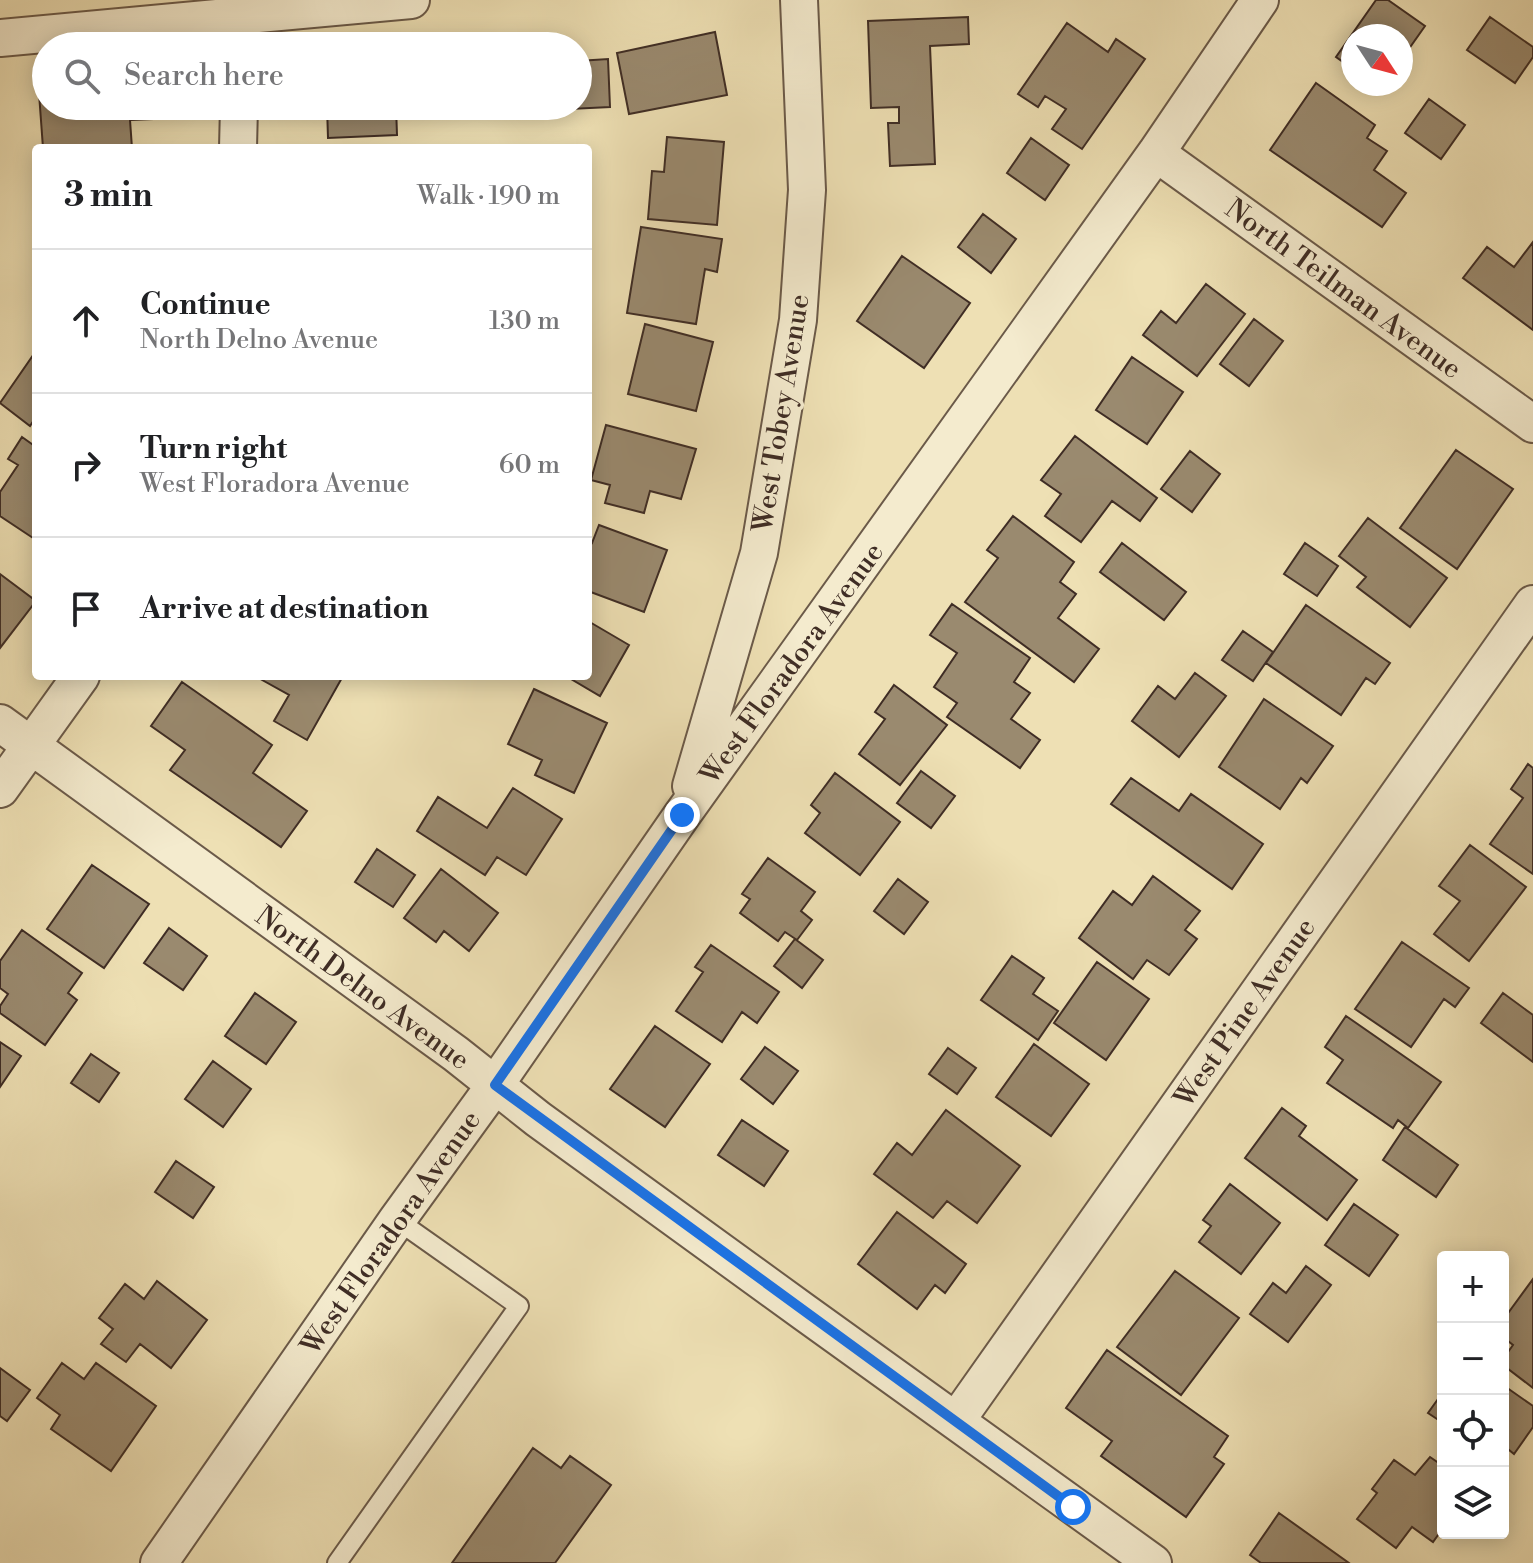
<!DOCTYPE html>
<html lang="en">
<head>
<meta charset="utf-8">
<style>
	:root { --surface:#fff; --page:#f2f2f2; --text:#202124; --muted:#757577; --line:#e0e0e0 }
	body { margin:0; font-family:"Libre Bodoni",serif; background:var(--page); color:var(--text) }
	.controls { position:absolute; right:24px; bottom:24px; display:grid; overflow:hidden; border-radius:8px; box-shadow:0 4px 20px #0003 }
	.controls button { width:72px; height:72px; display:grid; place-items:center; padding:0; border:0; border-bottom:2px solid var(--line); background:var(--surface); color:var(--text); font:40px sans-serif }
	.compass { position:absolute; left:1341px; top:24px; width:72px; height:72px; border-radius:50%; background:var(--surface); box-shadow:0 4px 20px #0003; rotate:126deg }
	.stop { position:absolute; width:24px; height:24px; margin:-18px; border:6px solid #1a73e8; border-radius:50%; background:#fff }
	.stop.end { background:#1a73e8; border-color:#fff; box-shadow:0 2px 8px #0008 }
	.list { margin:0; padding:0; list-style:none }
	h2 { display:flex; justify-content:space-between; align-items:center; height:104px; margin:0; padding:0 32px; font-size:34px }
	h2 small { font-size:26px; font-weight:400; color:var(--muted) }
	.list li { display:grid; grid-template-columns:52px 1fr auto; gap:24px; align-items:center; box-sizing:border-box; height:144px; padding:0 32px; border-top:2px solid var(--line) }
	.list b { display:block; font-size:30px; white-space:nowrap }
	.list p { margin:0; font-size:26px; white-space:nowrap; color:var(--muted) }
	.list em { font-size:26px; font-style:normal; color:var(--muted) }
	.icon { flex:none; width:44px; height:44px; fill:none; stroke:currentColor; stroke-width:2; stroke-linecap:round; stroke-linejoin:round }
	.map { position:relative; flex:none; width:1533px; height:1563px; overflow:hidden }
	.search { position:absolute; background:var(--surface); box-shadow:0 4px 20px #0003; left:32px; top:32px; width:560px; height:88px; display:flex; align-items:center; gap:20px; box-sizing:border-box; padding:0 28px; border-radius:44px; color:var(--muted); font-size:30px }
	.panel { position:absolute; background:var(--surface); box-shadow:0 4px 20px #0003; left:32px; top:144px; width:560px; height:536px; border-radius:8px }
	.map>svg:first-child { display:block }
	.building { fill:#9a8a6f; stroke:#3f2d25; stroke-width:2 }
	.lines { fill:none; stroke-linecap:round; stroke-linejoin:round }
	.service-casing { stroke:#6b5a49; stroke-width:22 }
	.minor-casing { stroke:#6b5a49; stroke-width:40 }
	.service { stroke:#f4ebce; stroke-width:18 }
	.minor { stroke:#f4ebce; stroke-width:36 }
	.route { stroke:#1a73e8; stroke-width:10 }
	.labels { text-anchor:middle; stroke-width:7; stroke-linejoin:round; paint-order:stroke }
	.street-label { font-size:28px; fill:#3f2d25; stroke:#f4ebce }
</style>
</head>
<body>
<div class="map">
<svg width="1533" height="1563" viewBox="0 0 1533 1563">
	<rect width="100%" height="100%" fill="#eee0b4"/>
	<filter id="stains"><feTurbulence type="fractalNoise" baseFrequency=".0025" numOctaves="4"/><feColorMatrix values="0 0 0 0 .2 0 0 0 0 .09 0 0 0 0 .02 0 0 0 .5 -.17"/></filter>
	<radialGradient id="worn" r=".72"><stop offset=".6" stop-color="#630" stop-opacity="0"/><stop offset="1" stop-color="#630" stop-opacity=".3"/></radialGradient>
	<path class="building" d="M 1376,0 L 1388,0 L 1425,26 L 1401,60 L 1401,36 L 1353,36 L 1353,69 L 1336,57 Z
		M 968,17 L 969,44 L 930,46 L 935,164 L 890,166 L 888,123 L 899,123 L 899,107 L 871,108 L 868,21 Z
		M 1490,17 L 1533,47 L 1533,57 L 1515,83 L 1467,50 Z
		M 1067,23 L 1108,52 L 1116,39 L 1145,59 L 1082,149 L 1052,129 L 1066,109 L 1045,96 L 1038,107 L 1018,94 Z
		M 715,32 L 727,95 L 629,114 L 617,53 Z
		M 608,59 L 610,107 L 570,109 L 570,106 L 578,106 L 578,61 Z
		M 1316,83 L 1375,125 L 1367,138 L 1387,151 L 1374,170 L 1406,193 L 1382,227 L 1270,150 Z
		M 46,92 L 46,106 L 152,106 L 153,119 L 130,120 L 132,148 L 43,148 L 39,93 Z
		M 1429,99 L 1465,125 L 1441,159 L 1405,133 Z
		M 327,106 L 396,106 L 397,135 L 328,138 Z
		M 667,137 L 724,142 L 717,225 L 648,219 L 652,171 L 664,172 Z
		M 1031,138 L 1069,165 L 1045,200 L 1007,173 Z
		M 983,214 L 1016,239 L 991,273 L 958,247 Z
		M 641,227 L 722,239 L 717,272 L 705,269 L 696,324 L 627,313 Z
		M 1533,242 L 1533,330 L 1463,278 L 1487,247 L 1514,267 Z
		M 902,256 L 970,303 L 924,368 L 857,321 Z
		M 1206,284 L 1245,314 L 1197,376 L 1143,335 L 1161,311 L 1176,323 Z
		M 1254,319 L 1283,341 L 1249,386 L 1220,364 Z
		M 645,324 L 713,342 L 696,411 L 628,394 Z
		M 36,351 L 36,417 L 30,426 L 0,403 Z
		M 1132,357 L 1183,392 L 1147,444 L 1096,410 Z
		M 606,425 L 696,449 L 681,499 L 650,491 L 644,513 L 605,503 L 610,485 L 591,480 Z
		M 1075,436 L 1157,498 L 1140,521 L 1112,501 L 1081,542 L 1045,516 L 1061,494 L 1041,480 Z
		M 22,437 L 36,447 L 36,540 L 0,516 L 0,492 L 18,465 L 8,459 Z
		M 1456,450 L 1513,489 L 1457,569 L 1400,528 Z
		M 1190,451 L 1220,474 L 1192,512 L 1161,489 Z
		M 1013,516 L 1074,562 L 1060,582 L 1076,594 L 1058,618 L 1099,649 L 1074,682 L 965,602 L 998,558 L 987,550 Z
		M 1368,518 L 1447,578 L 1410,627 L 1357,587 L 1366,577 L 1339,556 Z
		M 599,525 L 667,550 L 644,612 L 588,591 L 588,541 L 592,543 Z
		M 1122,543 L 1186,592 L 1164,620 L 1100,572 Z
		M 1305,543 L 1338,566 L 1317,596 L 1284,574 Z
		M 0,574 L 36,601 L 0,648 Z
		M 952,604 L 1030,658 L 1014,682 L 1030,693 L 1011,719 L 1040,740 L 1020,768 L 947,717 L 957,703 L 934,687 L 957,653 L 930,635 Z
		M 1306,605 L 1390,663 L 1375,684 L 1366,678 L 1341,715 L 1266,663 Z
		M 588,621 L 629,645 L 600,696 L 566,676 L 588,676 Z
		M 1243,631 L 1273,652 L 1253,681 L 1222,660 Z
		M 1195,673 L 1226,696 L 1179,757 L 1132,721 L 1158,686 L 1175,699 Z
		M 255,676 L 343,676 L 307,740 L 274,721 L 289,695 Z
		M 182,682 L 272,745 L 253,773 L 307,811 L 281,847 L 170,770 L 185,750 L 151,726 Z
		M 894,685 L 947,725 L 900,785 L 859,754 L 885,719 L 875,712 Z
		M 534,689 L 607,723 L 574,793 L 535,775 L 542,760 L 508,744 Z
		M 1264,699 L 1333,746 L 1307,783 L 1301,778 L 1280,809 L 1219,767 Z
		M 1528,764 L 1533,768 L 1533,874 L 1490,844 L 1523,798 L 1511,789 Z
		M 921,771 L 955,796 L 931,828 L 897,803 Z
		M 835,773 L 900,822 L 860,875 L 805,833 L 820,813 L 811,805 Z
		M 1131,778 L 1179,811 L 1191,794 L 1263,844 L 1232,889 L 1111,804 Z
		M 513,788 L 562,819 L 526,875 L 497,857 L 485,875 L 417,831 L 438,797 L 487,828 Z
		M 1470,845 L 1526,887 L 1469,961 L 1434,934 L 1460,901 L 1439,886 Z
		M 377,849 L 415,875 L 393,907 L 355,882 Z
		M 768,858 L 815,892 L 801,911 L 812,920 L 797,940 L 785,932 L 778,941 L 740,913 L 750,899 L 742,894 Z
		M 92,865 L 149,904 L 104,968 L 47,929 Z
		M 441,869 L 498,913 L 469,951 L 444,931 L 436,942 L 404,918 Z
		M 1153,876 L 1200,911 L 1185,930 L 1197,939 L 1169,975 L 1147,960 L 1133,979 L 1079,938 L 1113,891 L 1132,905 Z
		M 898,879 L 928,902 L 904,934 L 874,911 Z
		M 169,928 L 207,956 L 183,990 L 144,963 Z
		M 22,930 L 82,973 L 68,993 L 77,1000 L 45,1045 L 0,1013 L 0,1006 L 8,994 L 0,988 L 0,961 Z
		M 795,939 L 823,960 L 802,988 L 774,966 Z
		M 1402,942 L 1469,988 L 1455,1007 L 1444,999 L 1411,1047 L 1355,1009 Z
		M 711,945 L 779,992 L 757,1023 L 742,1012 L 722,1042 L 676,1011 L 703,972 L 695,967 Z
		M 1012,956 L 1044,978 L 1033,994 L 1058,1011 L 1038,1040 L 981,1000 Z
		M 1097,962 L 1149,999 L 1106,1060 L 1054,1023 Z
		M 255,993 L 296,1022 L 266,1064 L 225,1036 Z
		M 1503,993 L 1533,1015 L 1533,1062 L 1481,1023 Z
		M 1346,1016 L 1441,1082 L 1408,1128 L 1398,1120 L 1393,1128 L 1327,1083 L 1343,1060 L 1325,1047 Z
		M 655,1026 L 710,1064 L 665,1127 L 610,1089 Z
		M 0,1042 L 21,1056 L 0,1087 Z
		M 1034,1044 L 1089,1084 L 1051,1136 L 996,1097 Z
		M 765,1047 L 798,1071 L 773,1104 L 741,1079 Z
		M 948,1048 L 976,1068 L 957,1094 L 929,1074 Z
		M 91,1054 L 119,1073 L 99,1102 L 71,1083 Z
		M 213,1061 L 251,1089 L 223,1127 L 185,1099 Z
		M 1282,1108 L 1306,1126 L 1299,1136 L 1357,1180 L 1327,1220 L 1245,1158 Z
		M 946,1110 L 1020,1166 L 977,1223 L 947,1201 L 933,1218 L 874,1174 L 897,1143 L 912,1155 Z
		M 742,1120 L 788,1151 L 764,1186 L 718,1155 Z
		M 1405,1127 L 1458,1165 L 1436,1197 L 1383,1160 Z
		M 176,1161 L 214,1187 L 193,1218 L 155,1192 Z
		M 1230,1184 L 1280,1223 L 1241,1274 L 1199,1242 L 1211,1226 L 1203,1220 Z
		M 1354,1204 L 1398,1235 L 1369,1276 L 1325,1245 Z
		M 897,1212 L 966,1264 L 945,1293 L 935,1285 L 917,1309 L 858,1264 Z
		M 1306,1266 L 1331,1285 L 1288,1342 L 1250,1314 L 1273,1283 L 1286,1293 Z
		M 1175,1271 L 1239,1318 L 1181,1395 L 1117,1347 Z
		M 1533,1279 L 1533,1388 L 1503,1365 L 1503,1359 L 1513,1345 L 1503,1337 L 1503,1320 Z
		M 157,1281 L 207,1320 L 171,1368 L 140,1344 L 126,1362 L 101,1344 L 113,1329 L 99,1318 L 125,1284 L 144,1299 Z
		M 1107,1350 L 1228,1436 L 1214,1457 L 1224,1464 L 1186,1517 L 1101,1456 L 1112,1441 L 1066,1408 Z
		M 62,1363 L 84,1379 L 96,1363 L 156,1406 L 111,1471 L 51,1429 L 60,1415 L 37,1398 Z
		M 0,1368 L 30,1390 L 7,1421 L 0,1416 Z
		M 1503,1385 L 1533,1406 L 1533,1427 L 1514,1454 L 1503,1445 Z
		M 1443,1392 L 1443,1423 L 1428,1413 Z
		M 533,1448 L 561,1468 L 570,1456 L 611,1485 L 555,1563 L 452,1563 Z
		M 1430,1457 L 1443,1466 L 1443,1528 L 1433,1542 L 1412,1527 L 1396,1548 L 1357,1519 L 1377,1493 L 1372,1489 L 1394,1460 L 1415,1475 Z
		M 1279,1513 L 1349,1563 L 1261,1563 L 1250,1555 Z"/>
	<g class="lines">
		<g class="service-casing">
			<path id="service" d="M 337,1563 L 519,1306 L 397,1220"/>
		</g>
		<g class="minor-casing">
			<path id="minor" d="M 0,38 L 411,0
				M 238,148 L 239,106
				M 1156,153 L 1533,424
				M 0,723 L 456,1054 L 538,1119 L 804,1312 L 1153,1563
				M 691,786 L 759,553 L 798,320 L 807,190 L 799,0
				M 0,789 L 81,676
				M 956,1421 L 1533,604
				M 159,1563 L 397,1220 L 495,1085 L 682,815 L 1156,153 L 1260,0"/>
		</g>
		<use href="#service" class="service"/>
		<use href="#minor" class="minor"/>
	</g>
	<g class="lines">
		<path class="route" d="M 682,815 L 495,1085 L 1073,1507"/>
	</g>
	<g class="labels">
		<g class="street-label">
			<text transform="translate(1344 288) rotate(36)" y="10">North Teilman Avenue</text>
			<text transform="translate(780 413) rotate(-81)" y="10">West Tobey Avenue</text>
			<text transform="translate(791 663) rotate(-54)" y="10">West Floradora Avenue</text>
			<text transform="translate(363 987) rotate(36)" y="10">North Delno Avenue</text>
			<text transform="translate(1244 1012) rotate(-55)" y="10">West Pine Avenue</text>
			<text transform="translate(390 1232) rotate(-55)" y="10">West Floradora Avenue</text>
		</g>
	</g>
	<rect width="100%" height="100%" filter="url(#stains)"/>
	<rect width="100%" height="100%" fill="url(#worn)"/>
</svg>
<div class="controls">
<button>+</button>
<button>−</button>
<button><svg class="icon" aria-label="locate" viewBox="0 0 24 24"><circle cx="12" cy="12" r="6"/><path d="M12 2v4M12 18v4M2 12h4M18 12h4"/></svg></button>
<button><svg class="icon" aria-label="layers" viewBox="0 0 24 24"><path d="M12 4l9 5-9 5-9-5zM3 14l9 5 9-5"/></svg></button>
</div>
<svg class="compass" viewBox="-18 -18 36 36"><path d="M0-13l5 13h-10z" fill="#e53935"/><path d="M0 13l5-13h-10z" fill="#757577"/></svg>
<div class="stop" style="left:1073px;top:1507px"></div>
<div class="stop end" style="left:682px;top:815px"></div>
<div class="search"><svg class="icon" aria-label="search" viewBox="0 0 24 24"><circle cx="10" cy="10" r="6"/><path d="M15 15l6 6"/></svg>Search here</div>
<section class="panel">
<h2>3 min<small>Walk · 190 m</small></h2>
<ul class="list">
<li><svg class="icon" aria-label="ahead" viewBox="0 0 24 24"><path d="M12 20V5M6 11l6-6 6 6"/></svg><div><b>Continue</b><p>North Delno Avenue</p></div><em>130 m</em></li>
<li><svg class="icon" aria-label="right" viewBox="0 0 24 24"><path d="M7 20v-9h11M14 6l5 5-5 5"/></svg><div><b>Turn right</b><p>West Floradora Avenue</p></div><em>60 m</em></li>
<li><svg class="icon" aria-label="arrive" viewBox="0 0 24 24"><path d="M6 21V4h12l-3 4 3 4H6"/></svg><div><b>Arrive at destination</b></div></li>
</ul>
</section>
</div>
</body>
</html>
